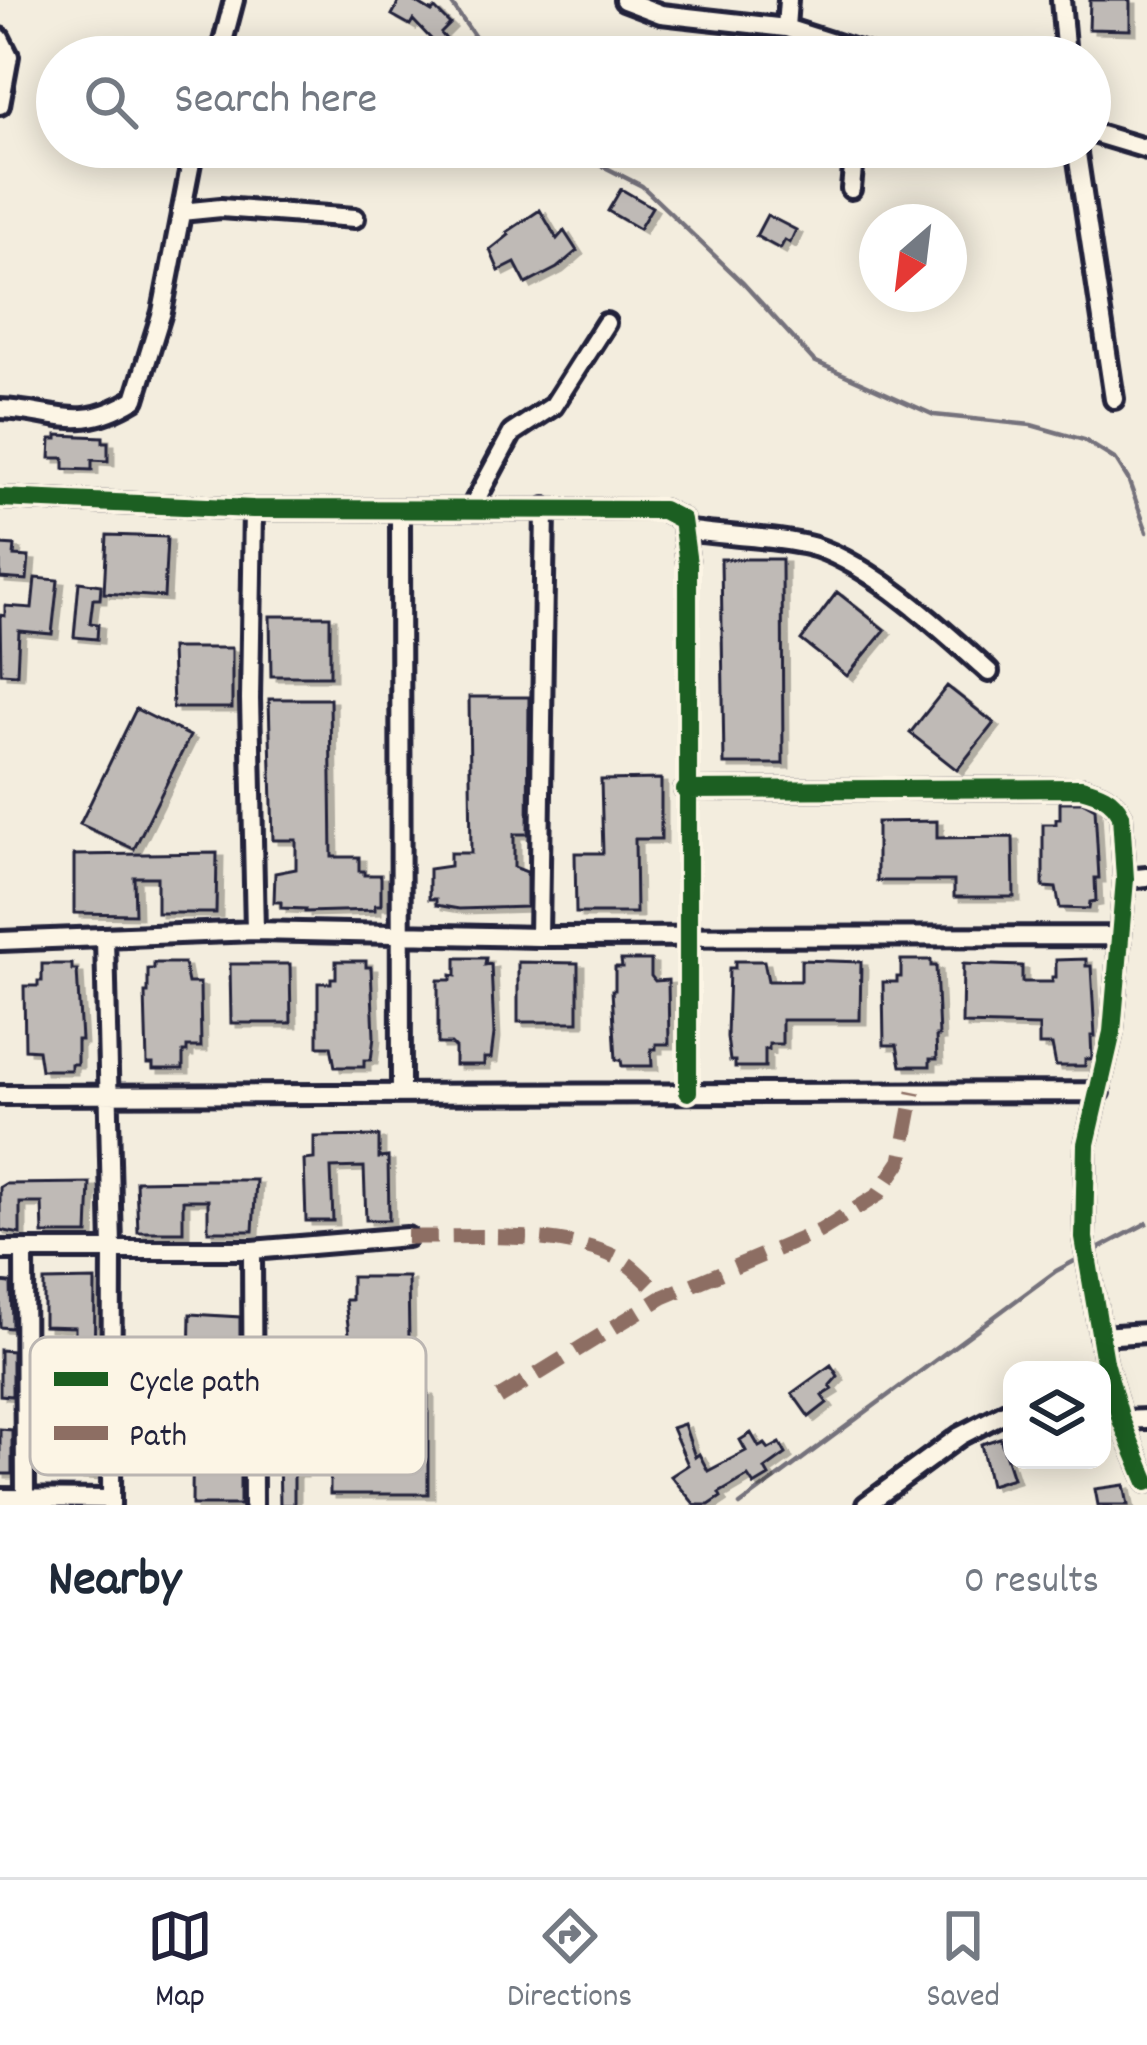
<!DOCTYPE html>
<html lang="en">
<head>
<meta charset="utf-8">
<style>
	:root { --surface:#fff; --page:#f2f2f3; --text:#1f2937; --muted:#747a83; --line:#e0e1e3; --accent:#22223b }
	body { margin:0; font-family:Dekko,sans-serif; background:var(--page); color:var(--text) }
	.controls { position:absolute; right:36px; bottom:36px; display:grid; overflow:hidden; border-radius:24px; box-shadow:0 6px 30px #0003 }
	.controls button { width:108px; height:108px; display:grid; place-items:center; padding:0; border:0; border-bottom:3px solid var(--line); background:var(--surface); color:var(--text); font:60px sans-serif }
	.compass { position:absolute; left:859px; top:204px; width:108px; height:108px; border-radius:50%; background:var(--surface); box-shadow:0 6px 30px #0003; rotate:208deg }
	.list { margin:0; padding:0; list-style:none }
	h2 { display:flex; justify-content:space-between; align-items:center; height:156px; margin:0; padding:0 48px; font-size:51px }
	h2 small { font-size:39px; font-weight:400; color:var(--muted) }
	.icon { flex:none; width:66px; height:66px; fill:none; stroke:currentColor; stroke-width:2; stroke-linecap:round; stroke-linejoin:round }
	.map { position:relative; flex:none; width:1147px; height:1505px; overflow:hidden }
	.search { position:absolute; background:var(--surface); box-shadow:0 6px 30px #0003; left:36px; right:36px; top:36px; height:132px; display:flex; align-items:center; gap:30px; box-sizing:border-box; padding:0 42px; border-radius:66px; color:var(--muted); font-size:45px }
	.sheet { height:372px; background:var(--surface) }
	nav { display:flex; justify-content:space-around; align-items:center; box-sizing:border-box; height:168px; border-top:3px solid var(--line); background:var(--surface); font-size:33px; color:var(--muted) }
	nav a { display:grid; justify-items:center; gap:6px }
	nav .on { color:var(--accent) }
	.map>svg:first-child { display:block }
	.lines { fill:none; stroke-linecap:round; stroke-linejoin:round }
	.stream { stroke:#75727b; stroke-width:4.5 }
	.building { fill:#bfbab6; stroke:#22223b; stroke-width:3; filter:url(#shadow) }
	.minor-casing { stroke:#22223b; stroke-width:26 }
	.minor { stroke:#fcf5e5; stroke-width:16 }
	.quiet { stroke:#8d6e63; stroke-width:15; stroke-dasharray:30 15; stroke-linecap:butt }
	.cycleway-casing { stroke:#fcf5e5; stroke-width:26 }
	.cycleway { stroke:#1b5e20; stroke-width:18 }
	.key { fill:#fcf5e5; stroke:#bbb6b2; stroke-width:3 }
	.key-label { font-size:33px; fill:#22223b }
</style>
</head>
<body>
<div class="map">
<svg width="1147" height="1505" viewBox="0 0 1147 1505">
	<defs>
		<filter id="shadow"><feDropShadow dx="6" dy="4" stdDeviation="0" flood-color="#0004"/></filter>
	</defs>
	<rect width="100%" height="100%" fill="#f3edde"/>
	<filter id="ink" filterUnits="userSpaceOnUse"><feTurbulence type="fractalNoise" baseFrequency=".00833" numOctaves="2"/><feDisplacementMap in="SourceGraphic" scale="24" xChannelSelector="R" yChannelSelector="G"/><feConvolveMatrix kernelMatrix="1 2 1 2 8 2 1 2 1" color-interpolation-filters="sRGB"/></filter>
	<g filter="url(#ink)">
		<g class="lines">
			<path class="stream" d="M 449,0 L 489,57
				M 552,147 L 583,156 L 642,186 L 742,282 L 814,361 L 934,415 L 1031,425 L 1084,440 L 1116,460 L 1128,479 L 1147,532
				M 1090,1253 L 1147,1223
				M 740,1505 L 1056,1271 L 1080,1258"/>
		</g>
		<path class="building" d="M 400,0 L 412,0 L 432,12 L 435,9 L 450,24 L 441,33 L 460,57 L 448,57 L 413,20 L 410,25 L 392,15 Z
			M 1090,0 L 1130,0 L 1130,30 L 1089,29 Z
			M 621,189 L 652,207 L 639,229 L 608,211 Z
			M 540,210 L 557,239 L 564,231 L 577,251 L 557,268 L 526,284 L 515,263 L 499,271 L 490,250 L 509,235 L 507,232 Z
			M 767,215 L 796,230 L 790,243 L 785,240 L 780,249 L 756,236 Z
			M 57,435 L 103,437 L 103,442 L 108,442 L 108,461 L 92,460 L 92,470 L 64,469 L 64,458 L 50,458 L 51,439 L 57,439 Z
			M 107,535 L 167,537 L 164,597 L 104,593 Z
			M 0,545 L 15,546 L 14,556 L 29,557 L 27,580 L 0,578 Z
			M 721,559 L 782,559 L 783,764 L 724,764 Z
			M 35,578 L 58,580 L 52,634 L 19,631 L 17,674 L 1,673 L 0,615 L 5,616 L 5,606 L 32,608 Z
			M 79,582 L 101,585 L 100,599 L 93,599 L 90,623 L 98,624 L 97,639 L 74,637 Z
			M 837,592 L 885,630 L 847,676 L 801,640 Z
			M 270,616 L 330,616 L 330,676 L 271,676 Z
			M 171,648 L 232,648 L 232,708 L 173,708 Z
			M 947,686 L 994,723 L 957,770 L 910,733 Z
			M 469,697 L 529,697 L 528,834 L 514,834 L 514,867 L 527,872 L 527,907 L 459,909 L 436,905 L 436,899 L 429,899 L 429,869 L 450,866 L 450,853 L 471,853 Z
			M 269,699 L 330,699 L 332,857 L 359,857 L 359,871 L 364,871 L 364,875 L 381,875 L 381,905 L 375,905 L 375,910 L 305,912 L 305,909 L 281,908 L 281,902 L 274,902 L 275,873 L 296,869 L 296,840 L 273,840 Z
			M 136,709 L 190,736 L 134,849 L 80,824 Z
			M 661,779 L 661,839 L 635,839 L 636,913 L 576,913 L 575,853 L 603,853 L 601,780 Z
			M 1060,802 L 1084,802 L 1095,808 L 1099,878 L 1095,878 L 1096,901 L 1090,902 L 1089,909 L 1060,908 L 1056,888 L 1043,887 L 1043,824 L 1056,824 L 1056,819 L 1060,819 Z
			M 937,821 L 937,838 L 1013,837 L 1014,897 L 954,897 L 954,881 L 877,881 L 877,822 Z
			M 217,853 L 216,913 L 157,913 L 157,877 L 134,877 L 135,914 L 74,913 L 74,855 Z
			M 456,958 L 486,958 L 485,965 L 491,964 L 494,1034 L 491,1058 L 484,1058 L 484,1065 L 455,1065 L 455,1048 L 451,1044 L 438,1044 L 438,980 L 451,980 L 451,975 L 456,976 Z
			M 1086,959 L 1086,966 L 1091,966 L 1095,1036 L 1091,1036 L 1092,1059 L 1085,1059 L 1085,1066 L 1056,1066 L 1052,1045 L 1039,1045 L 1039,1026 L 962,1024 L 963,964 L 1022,966 L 1022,982 L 1052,982 L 1052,977 L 1056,977 L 1056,960 Z
			M 621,960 L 651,960 L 651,976 L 655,981 L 668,980 L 669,1044 L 656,1044 L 656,1049 L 651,1049 L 652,1066 L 622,1066 L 621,1060 L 616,1060 L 612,990 L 615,990 L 615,967 L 622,967 Z
			M 801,960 L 861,962 L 860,1020 L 782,1020 L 782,1044 L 769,1044 L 769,1050 L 765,1049 L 765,1067 L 735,1067 L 735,1061 L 730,1061 L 727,1037 L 729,968 L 735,968 L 735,961 L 764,961 L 768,981 L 801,981 Z
			M 901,960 L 931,960 L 931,966 L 936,966 L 939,1036 L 936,1036 L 937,1059 L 930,1059 L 930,1066 L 901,1066 L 897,1045 L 884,1045 L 883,982 L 897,982 L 897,977 L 901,977 Z
			M 336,961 L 366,961 L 366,967 L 371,967 L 374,1037 L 371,1060 L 364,1060 L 364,1067 L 335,1067 L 331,1046 L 318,1046 L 318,983 L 331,983 L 331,978 L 336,978 Z
			M 518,962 L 578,963 L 578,1022 L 518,1022 Z
			M 154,963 L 184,963 L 188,983 L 200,983 L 201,1047 L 187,1047 L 187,1052 L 183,1052 L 183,1069 L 153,1069 L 153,1064 L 147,1064 L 145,993 L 148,993 L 148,969 L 154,969 Z
			M 42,964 L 72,964 L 72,970 L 77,970 L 81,1040 L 77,1040 L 77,1064 L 71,1064 L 71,1070 L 41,1070 L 38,1050 L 25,1049 L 24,986 L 38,986 L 38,981 L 42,981 Z
			M 230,964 L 290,964 L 291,1023 L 231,1023 Z
			M 379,1136 L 379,1158 L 388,1157 L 389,1220 L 366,1220 L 364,1167 L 331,1168 L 333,1221 L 306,1221 L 304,1160 L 314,1159 L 314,1137 Z
			M 206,1180 L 256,1180 L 253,1231 L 208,1231 L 208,1200 L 183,1200 L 183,1232 L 138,1232 L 136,1181 Z
			M 90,1183 L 88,1234 L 43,1234 L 42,1203 L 20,1203 L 20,1234 L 0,1230 L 0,1187 L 5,1184 Z
			M 351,1277 L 408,1277 L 409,1340 L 350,1342 L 345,1300 L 351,1300 Z
			M 95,1280 L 94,1397 L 44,1394 L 44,1349 L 75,1349 L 75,1327 L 44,1326 L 44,1281 Z
			M 0,1282 L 11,1283 L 12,1328 L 0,1327 Z
			M 190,1314 L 240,1317 L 240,1362 L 189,1364 Z
			M 0,1350 L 12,1351 L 12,1396 L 0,1395 Z
			M 831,1365 L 838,1376 L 830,1385 L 833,1389 L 822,1396 L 827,1403 L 809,1417 L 792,1393 Z
			M 193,1392 L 240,1395 L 240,1440 L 213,1439 L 213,1463 L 240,1463 L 240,1505 L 192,1505 Z
			M 330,1392 L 428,1392 L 428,1494 L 330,1494 Z
			M 278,1402 L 293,1402 L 293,1443 L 300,1443 L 301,1473 L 294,1473 L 294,1505 L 280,1505 Z
			M 684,1424 L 695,1457 L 699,1454 L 708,1471 L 746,1451 L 740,1440 L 751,1433 L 759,1447 L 765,1444 L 769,1449 L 780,1443 L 786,1454 L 765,1469 L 769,1476 L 754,1485 L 748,1476 L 719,1493 L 721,1497 L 709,1505 L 695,1505 L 671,1476 L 688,1465 L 672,1428 Z
			M 95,1427 L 95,1476 L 44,1473 L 45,1428 Z
			M 0,1429 L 12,1430 L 12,1474 L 0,1474 Z
			M 1000,1438 L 1013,1478 L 990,1485 L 981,1444 Z
			M 1124,1485 L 1128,1505 L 1098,1505 L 1095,1489 Z"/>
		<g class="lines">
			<g class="minor-casing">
				<path id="minor" d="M 624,0 L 661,14 L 786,28 L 877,57
					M 1061,0 L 1066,57
					M 786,28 L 788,0
					M 0,38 L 9,56 L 0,105
					M 219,57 L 234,0
					M 1090,132 L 1147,149
					M 1076,147 L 1114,399
					M 851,189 L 855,147
					M 181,212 L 221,208 L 355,218
					M 0,409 C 58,411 77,434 135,399 L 162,312 L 194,147
					M 0,498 L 253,509 L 663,510 L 682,520 L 688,564 L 688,1092
					M 472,507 L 512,433 L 553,406 L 606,323
					M 253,509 L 250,699 L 255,931
					M 400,510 L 401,1093
					M 685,530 C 722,536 782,537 815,547 C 873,566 944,631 989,672
					M 685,790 L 1081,788 C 1099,793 1112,797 1121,815 L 1125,879 L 1112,1032 L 1086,1144 L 1084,1238 L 1105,1362 L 1121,1420 L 1147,1482
					M 1125,879 L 1147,877
					M 105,937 L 112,1249 L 111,1505
					M 539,937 L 545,508
					M 0,941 L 255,931 L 539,937 L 1118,936
					M 0,1095 L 1100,1092
					M 0,1250 L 252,1250 L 407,1237
					M 252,1250 L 253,1505
					M 24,1251 L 25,1498
					M 1100,1336 L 1147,1333
					M 1121,1420 L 1147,1419
					M 0,1498 L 111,1499
					M 866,1505 L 960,1436 L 1012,1409"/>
			</g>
			<use href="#minor" class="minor"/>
			<path class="quiet" d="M 407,1237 C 469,1238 576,1228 629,1265 C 641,1274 652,1287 663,1297
				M 499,1398 L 663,1297 L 820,1231 L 878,1195 L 901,1161 L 914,1092"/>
			<g class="cycleway-casing">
				<path id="cycleway" d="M 0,498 L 253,509 L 663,510 L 682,520 L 688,564 L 688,1092
					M 685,790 L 1081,788 C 1099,793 1112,797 1121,815 L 1125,879 L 1112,1032 L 1086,1144 L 1084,1238 L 1105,1362 L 1121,1420 L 1147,1482"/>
			</g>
			<use href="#cycleway" class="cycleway"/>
		</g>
	</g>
	<rect x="30" y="1337" width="396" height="138" rx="18" class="key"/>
	<rect x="54" y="1372" width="54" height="14" fill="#1b5e20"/>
	<rect x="54" y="1426" width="54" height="14" fill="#8d6e63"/>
	<g class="key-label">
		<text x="129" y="1391">Cycle path</text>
		<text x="129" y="1445">Path</text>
	</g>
</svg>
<div class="controls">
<button><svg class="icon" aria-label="layers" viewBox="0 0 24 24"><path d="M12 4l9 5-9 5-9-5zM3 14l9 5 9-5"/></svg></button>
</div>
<svg class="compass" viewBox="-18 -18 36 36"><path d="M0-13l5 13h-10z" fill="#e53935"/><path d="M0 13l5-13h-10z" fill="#747a83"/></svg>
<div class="search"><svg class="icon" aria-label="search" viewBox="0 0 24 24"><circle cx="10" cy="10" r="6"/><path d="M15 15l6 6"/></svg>Search here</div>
</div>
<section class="sheet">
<h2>Nearby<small>0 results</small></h2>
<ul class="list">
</ul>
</section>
<nav>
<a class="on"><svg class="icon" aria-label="map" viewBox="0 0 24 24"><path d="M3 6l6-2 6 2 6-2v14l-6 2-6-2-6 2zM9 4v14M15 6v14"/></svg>Map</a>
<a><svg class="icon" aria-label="directions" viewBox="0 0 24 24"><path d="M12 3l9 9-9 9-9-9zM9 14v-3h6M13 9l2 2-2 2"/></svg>Directions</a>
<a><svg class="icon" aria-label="saved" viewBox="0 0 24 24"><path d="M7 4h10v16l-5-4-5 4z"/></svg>Saved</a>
</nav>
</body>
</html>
